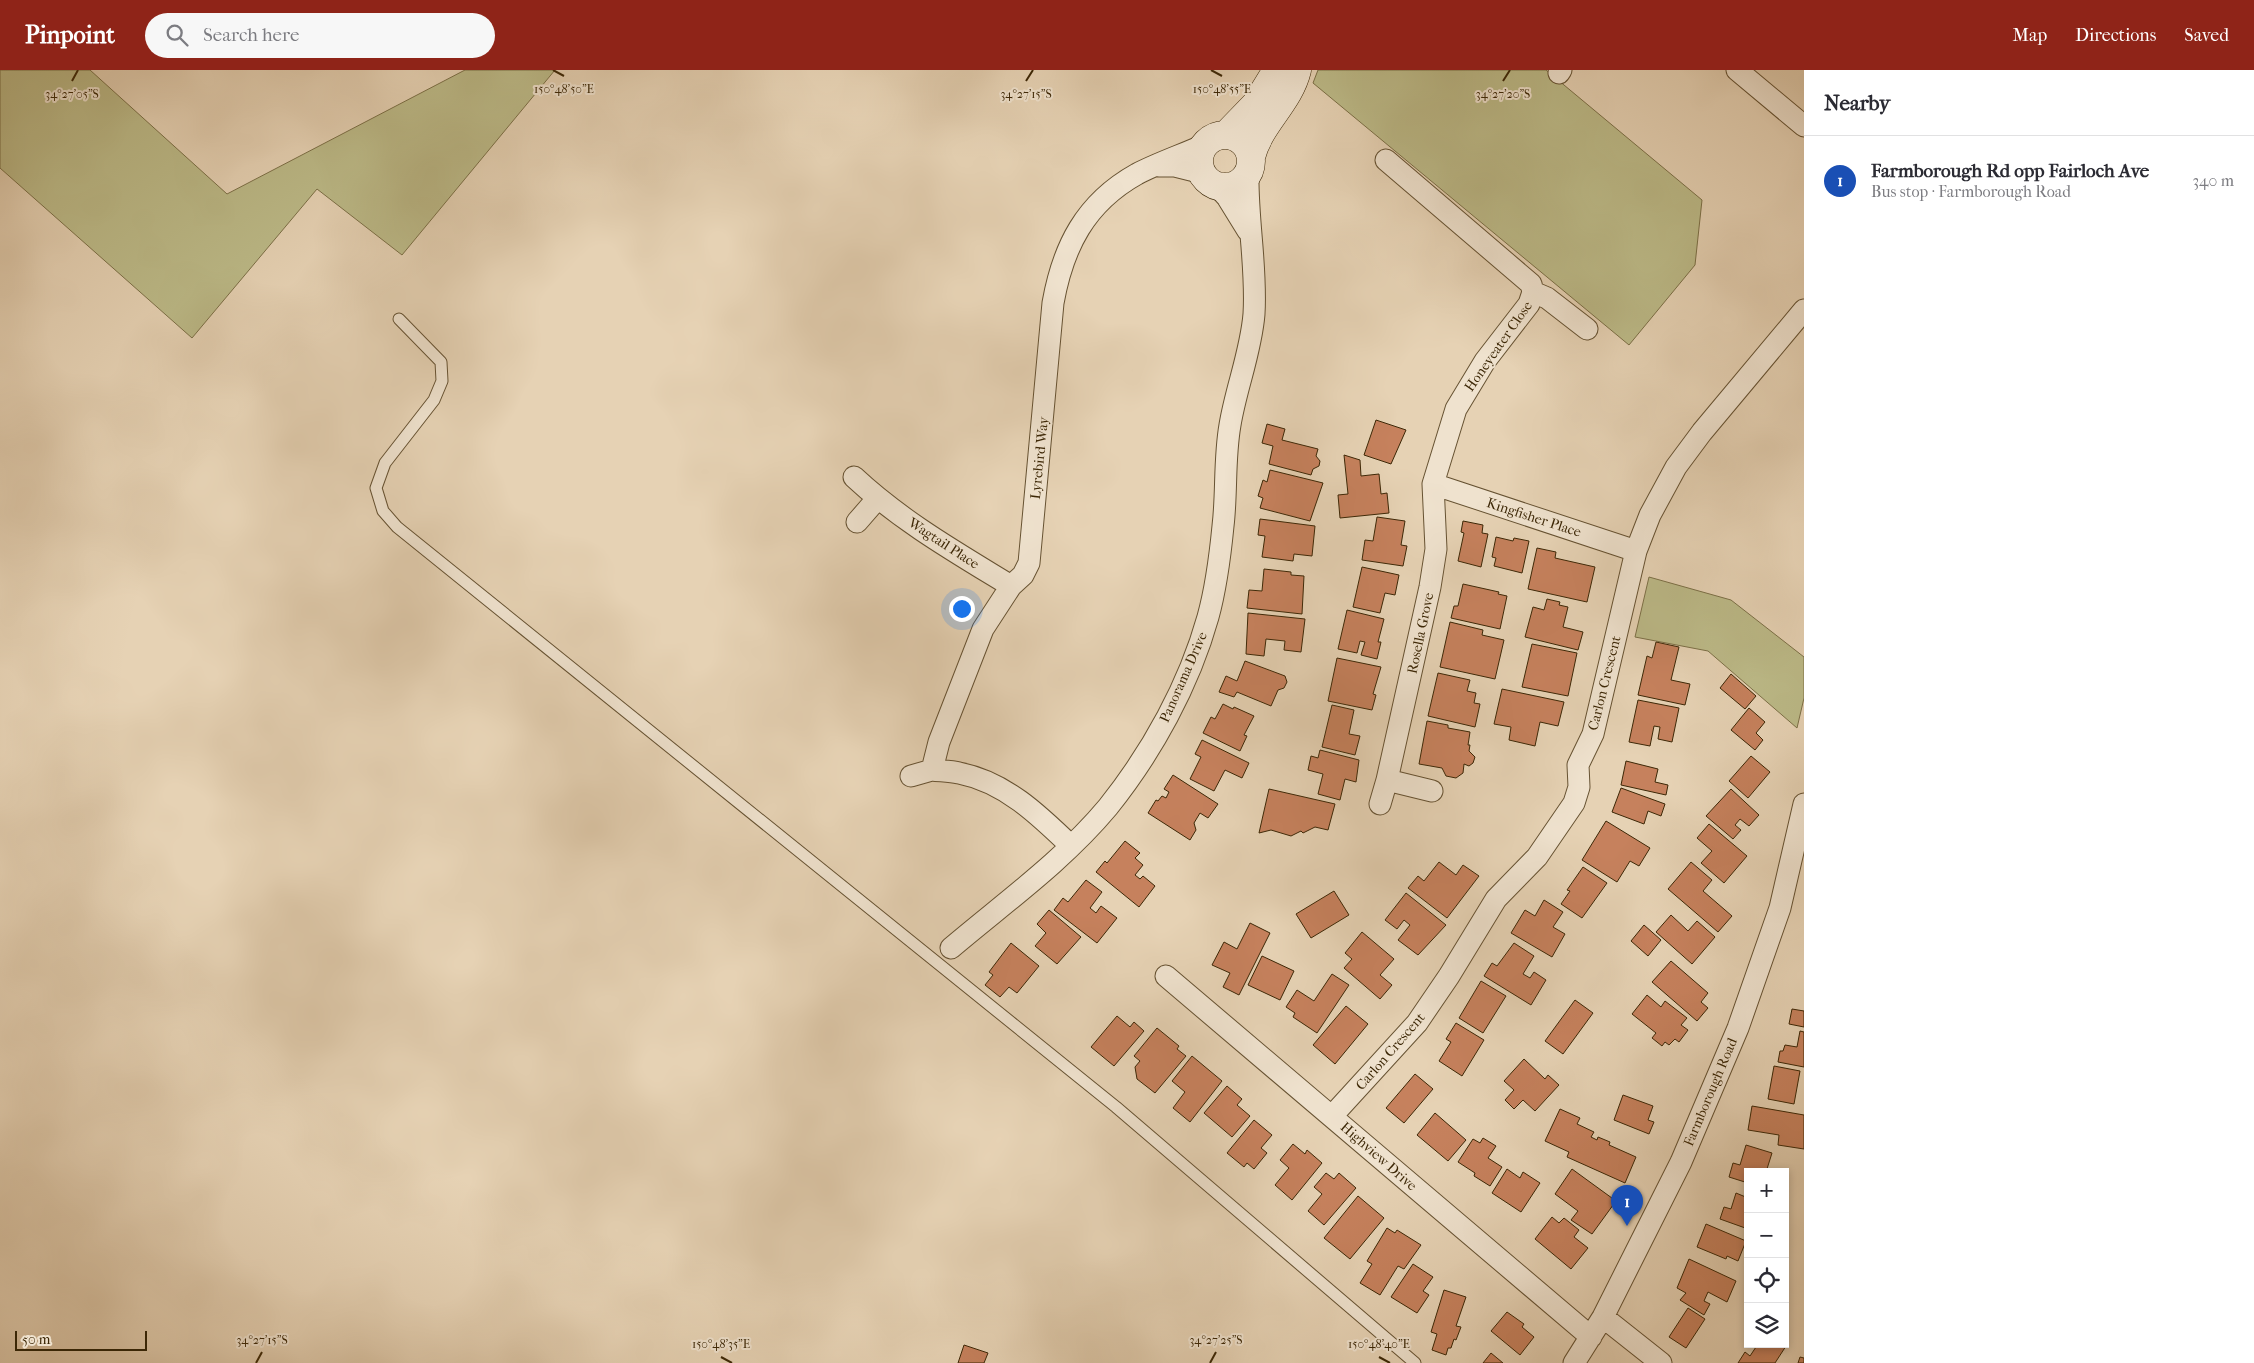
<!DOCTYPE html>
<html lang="en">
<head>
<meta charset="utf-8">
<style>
	:root { --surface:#fff; --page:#f7f7f7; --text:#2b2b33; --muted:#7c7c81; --line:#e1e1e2; --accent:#8f2418 }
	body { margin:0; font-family:"IM FELL French Canon",serif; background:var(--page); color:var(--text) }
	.controls { position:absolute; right:15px; bottom:15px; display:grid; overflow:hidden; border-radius:0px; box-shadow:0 2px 8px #0003 }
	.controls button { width:45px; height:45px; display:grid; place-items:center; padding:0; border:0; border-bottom:1px solid var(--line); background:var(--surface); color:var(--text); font:25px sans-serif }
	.scale { position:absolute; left:15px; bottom:12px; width:132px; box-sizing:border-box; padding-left:5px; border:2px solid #3c2706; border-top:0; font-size:14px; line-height:18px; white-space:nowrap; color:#3c2706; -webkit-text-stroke:4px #efe2ce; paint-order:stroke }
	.you { position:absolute; left:961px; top:538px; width:18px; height:18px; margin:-12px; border:4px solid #fff; border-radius:50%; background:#1a73e8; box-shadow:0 0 0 8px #1a73e833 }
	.badge { display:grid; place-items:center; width:32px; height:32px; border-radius:50%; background:var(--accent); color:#fff; font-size:16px; font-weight:700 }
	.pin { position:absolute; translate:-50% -41px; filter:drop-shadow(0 1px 2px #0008) }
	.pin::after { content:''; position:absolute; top:26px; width:18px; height:15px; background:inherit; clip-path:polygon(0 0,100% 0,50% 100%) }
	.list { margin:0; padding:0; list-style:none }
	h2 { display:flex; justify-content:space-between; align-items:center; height:65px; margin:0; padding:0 20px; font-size:21px }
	h2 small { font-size:16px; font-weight:400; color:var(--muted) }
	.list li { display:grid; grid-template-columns:32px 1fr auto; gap:15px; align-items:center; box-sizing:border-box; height:90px; padding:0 20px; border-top:1px solid var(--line) }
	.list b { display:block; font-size:19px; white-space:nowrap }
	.list p { margin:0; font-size:16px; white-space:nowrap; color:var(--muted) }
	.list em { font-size:16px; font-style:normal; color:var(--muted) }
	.icon { flex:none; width:28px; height:28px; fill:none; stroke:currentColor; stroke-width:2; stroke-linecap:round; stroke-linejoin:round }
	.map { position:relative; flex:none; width:1804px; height:1293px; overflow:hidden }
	header { display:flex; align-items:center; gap:30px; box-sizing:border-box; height:70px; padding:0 25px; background:var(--accent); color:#fff }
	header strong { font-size:24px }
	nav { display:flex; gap:28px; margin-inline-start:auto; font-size:18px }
	.search { width:350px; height:45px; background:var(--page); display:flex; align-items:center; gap:12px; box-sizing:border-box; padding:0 18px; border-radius:28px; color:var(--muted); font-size:19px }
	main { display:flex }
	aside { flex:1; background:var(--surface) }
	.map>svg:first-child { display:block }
	.green { fill:#bcba88; stroke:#7c7047 }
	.building { fill:#c6815d; stroke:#3c2706 }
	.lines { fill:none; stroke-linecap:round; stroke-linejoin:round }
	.lane-casing { stroke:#665232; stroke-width:13 }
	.street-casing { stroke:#665232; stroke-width:23 }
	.secondary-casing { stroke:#3c2706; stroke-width:29 }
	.lane { stroke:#efe2ce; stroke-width:11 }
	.street { stroke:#efe2ce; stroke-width:21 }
	.secondary { stroke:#efe2ce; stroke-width:28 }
	.ticks { fill:none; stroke:#3c2706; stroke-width:2 }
	.labels { text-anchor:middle; stroke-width:4; stroke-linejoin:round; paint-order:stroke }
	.street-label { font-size:14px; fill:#3c2706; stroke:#efe2ce }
	.ticks-label { font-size:12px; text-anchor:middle; fill:#3c2706; stroke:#efe2ce; stroke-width:4; stroke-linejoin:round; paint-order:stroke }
</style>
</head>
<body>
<header>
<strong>Pinpoint</strong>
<div class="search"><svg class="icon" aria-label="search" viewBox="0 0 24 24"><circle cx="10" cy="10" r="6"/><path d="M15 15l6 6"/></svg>Search here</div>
<nav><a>Map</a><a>Directions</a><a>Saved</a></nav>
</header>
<main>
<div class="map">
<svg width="1804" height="1293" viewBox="0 0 1804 1293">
	<rect width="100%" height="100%" fill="#e6d2b4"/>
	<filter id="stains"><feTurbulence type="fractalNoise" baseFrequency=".004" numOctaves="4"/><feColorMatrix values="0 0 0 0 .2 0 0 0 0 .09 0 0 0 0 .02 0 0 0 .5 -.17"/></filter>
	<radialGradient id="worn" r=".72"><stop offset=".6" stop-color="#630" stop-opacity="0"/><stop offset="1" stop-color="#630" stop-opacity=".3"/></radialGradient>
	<path class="green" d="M 0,0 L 90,0 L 227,124 L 465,0 L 555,0 L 402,185 L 317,119 L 192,268 L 0,98 Z
		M 1318,0 L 1546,0 L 1702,130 L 1695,195 L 1629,275 L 1313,13 Z
		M 1649,507 L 1731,530 L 1804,587 L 1804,628 L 1797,658 L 1708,581 L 1635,567 Z"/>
	<path class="building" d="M 1376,350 L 1406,360 L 1391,394 L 1364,385 Z
		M 1267,354 L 1285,359 L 1282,370 L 1318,379 L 1316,386 L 1320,391 L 1319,396 L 1313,399 L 1311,405 L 1269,394 L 1273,376 L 1262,373 Z
		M 1344,385 L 1360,390 L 1361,406 L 1379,404 L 1381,424 L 1387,423 L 1389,443 L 1340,448 L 1338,425 L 1348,424 Z
		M 1270,400 L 1323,413 L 1310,451 L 1260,438 L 1263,428 L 1258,426 L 1263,410 L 1267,412 Z
		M 1377,447 L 1405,451 L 1401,475 L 1407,476 L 1403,496 L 1362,490 L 1365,470 L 1373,471 Z
		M 1260,449 L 1315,456 L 1312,486 L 1294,484 L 1293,491 L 1262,487 L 1265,466 L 1258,465 Z
		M 1463,451 L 1483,455 L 1482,463 L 1488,464 L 1481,497 L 1458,491 L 1464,463 L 1461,462 Z
		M 1496,467 L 1513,471 L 1514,468 L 1529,471 L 1522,503 L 1494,496 L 1496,488 L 1492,487 Z
		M 1537,478 L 1556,482 L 1555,488 L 1595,497 L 1587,532 L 1528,519 Z
		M 1362,497 L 1399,505 L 1395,525 L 1385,523 L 1380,543 L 1353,537 Z
		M 1264,499 L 1291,502 L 1291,505 L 1304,506 L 1302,544 L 1247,538 L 1249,520 L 1262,521 Z
		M 1463,514 L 1499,522 L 1498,524 L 1507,526 L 1500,559 L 1451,548 L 1454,536 L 1458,536 Z
		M 1547,529 L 1560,532 L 1559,535 L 1568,537 L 1563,557 L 1583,562 L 1578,580 L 1525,567 L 1533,537 L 1544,540 Z
		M 1347,540 L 1384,549 L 1378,572 L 1381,572 L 1377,589 L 1361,585 L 1365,572 L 1360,571 L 1357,583 L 1338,579 Z
		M 1248,543 L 1305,549 L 1301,582 L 1284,580 L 1285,571 L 1266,569 L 1264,586 L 1246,584 Z
		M 1450,552 L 1483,560 L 1482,565 L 1504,570 L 1495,609 L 1440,597 Z
		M 1656,572 L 1679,577 L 1671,610 L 1690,614 L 1685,635 L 1638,625 L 1647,586 L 1652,588 Z
		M 1532,574 L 1577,583 L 1568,626 L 1522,617 Z
		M 1337,588 L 1381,597 L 1373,624 L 1376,625 L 1372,640 L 1328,631 Z
		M 1245,591 L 1285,606 L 1287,612 L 1284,618 L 1278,620 L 1271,636 L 1237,622 L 1234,627 L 1219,622 L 1226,606 L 1237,611 Z
		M 1438,603 L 1470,610 L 1467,621 L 1476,623 L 1474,633 L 1480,634 L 1475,657 L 1428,646 Z
		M 1731,604 L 1756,626 L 1745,639 L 1720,618 Z
		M 1502,619 L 1564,632 L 1558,656 L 1540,652 L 1535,676 L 1509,670 L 1511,657 L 1494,654 Z
		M 1638,630 L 1679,638 L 1672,672 L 1658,669 L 1660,657 L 1654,656 L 1650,676 L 1629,672 Z
		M 1223,634 L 1233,639 L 1234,637 L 1254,646 L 1244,665 L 1247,666 L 1240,681 L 1203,663 L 1211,647 L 1215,649 Z
		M 1332,635 L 1354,640 L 1349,664 L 1360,666 L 1355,685 L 1322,677 Z
		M 1749,638 L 1765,652 L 1756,663 L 1763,670 L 1755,680 L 1731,660 Z
		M 1427,651 L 1448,655 L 1448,658 L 1470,662 L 1468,675 L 1470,675 L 1469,681 L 1475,687 L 1473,693 L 1469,696 L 1464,694 L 1463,703 L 1456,708 L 1446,706 L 1442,698 L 1419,694 Z
		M 1202,670 L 1249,693 L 1242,708 L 1225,700 L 1214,721 L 1190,709 L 1201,687 L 1195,684 Z
		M 1320,680 L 1359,690 L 1356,712 L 1345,709 L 1340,730 L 1318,724 L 1323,704 L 1308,700 L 1311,686 L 1318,688 Z
		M 1751,686 L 1770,702 L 1748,728 L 1729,711 Z
		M 1626,691 L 1658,699 L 1655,712 L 1668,715 L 1666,725 L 1621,715 Z
		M 1173,705 L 1218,734 L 1208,748 L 1200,743 L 1194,753 L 1196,760 L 1190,770 L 1148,743 L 1156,730 L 1158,731 L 1162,726 L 1166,728 L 1169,722 L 1164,719 Z
		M 1621,718 L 1665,734 L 1661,746 L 1648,741 L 1644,754 L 1612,742 Z
		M 1269,719 L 1335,734 L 1328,760 L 1315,757 L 1303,763 L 1301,761 L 1291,766 L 1271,760 L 1259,763 Z
		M 1731,719 L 1759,745 L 1749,756 L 1740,749 L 1735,755 L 1741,760 L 1733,769 L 1706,746 Z
		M 1606,751 L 1650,778 L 1639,796 L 1630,791 L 1617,812 L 1582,790 Z
		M 1709,754 L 1747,786 L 1724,813 L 1701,793 L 1712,781 L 1697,768 Z
		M 1125,771 L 1140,783 L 1135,788 L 1143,795 L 1135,805 L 1140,809 L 1143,806 L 1155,816 L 1139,837 L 1096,802 L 1105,791 L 1107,793 Z
		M 1439,792 L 1456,805 L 1463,795 L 1479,806 L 1447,848 L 1408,818 L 1418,806 L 1424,811 Z
		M 1691,792 L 1712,810 L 1703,821 L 1732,846 L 1718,862 L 1668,819 Z
		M 1583,797 L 1607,813 L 1582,848 L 1561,834 L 1570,821 L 1567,820 Z
		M 1086,810 L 1102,822 L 1090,838 L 1096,843 L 1101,836 L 1117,848 L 1097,873 L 1054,840 L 1063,828 L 1068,832 Z
		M 1334,821 L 1349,845 L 1311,868 L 1296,844 Z
		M 1406,823 L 1446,855 L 1418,885 L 1398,870 L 1410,855 L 1404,850 L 1397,859 L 1385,850 Z
		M 1544,830 L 1563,842 L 1553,857 L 1565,864 L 1552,887 L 1511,863 L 1525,840 L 1535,846 Z
		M 1049,840 L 1081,867 L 1057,894 L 1035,876 L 1046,863 L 1037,854 Z
		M 1671,845 L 1688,861 L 1697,851 L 1715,867 L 1692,894 L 1656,862 Z
		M 1250,853 L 1270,863 L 1239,925 L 1223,917 L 1230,903 L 1212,895 L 1224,872 L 1237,879 Z
		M 1644,855 L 1661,870 L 1648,886 L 1631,871 Z
		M 1362,862 L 1394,889 L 1380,905 L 1392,915 L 1380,929 L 1344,898 L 1352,889 L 1345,883 Z
		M 1011,873 L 1039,896 L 1017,923 L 1009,917 L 1000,927 L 985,915 L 993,905 L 989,902 Z
		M 1514,873 L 1534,886 L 1523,904 L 1530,908 L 1534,902 L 1546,910 L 1531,935 L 1484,906 L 1492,893 L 1497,896 Z
		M 1262,886 L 1294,901 L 1280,930 L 1248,915 Z
		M 1671,891 L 1708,923 L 1701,932 L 1708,938 L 1697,951 L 1652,912 Z
		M 1332,904 L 1349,915 L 1317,963 L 1293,947 L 1295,943 L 1286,937 L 1297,920 L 1314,931 Z
		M 1481,911 L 1506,926 L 1483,963 L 1459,948 Z
		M 1647,925 L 1661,937 L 1665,931 L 1687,948 L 1681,955 L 1688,960 L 1679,972 L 1675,969 L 1669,975 L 1665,972 L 1662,976 L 1652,968 L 1656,963 L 1632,944 Z
		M 1575,930 L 1593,943 L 1563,984 L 1545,971 Z
		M 1346,936 L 1368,954 L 1335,994 L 1313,975 Z
		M 1792,939 L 1804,941 L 1804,957 L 1789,954 Z
		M 1117,946 L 1130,957 L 1134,952 L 1144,961 L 1114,996 L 1091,977 Z
		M 1456,953 L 1484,970 L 1462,1006 L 1439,991 L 1451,972 L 1446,969 Z
		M 1157,958 L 1179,976 L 1177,979 L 1186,986 L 1155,1023 L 1137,1009 L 1135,997 L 1140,991 L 1134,986 Z
		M 1800,961 L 1804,962 L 1804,997 L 1778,992 L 1780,981 L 1783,981 L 1785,975 L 1797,977 Z
		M 1192,986 L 1222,1011 L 1190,1052 L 1173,1038 L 1185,1022 L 1172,1011 Z
		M 1524,989 L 1545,1009 L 1548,1005 L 1559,1015 L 1535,1041 L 1523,1030 L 1514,1039 L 1505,1030 L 1514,1020 L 1504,1011 Z
		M 1774,996 L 1800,1001 L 1794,1034 L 1768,1029 Z
		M 1415,1004 L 1433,1019 L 1404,1053 L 1386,1038 Z
		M 1227,1016 L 1242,1029 L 1237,1035 L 1250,1046 L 1232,1067 L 1204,1043 Z
		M 1623,1025 L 1653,1036 L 1648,1050 L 1654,1052 L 1649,1064 L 1614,1050 Z
		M 1752,1036 L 1804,1045 L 1804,1079 L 1778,1075 L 1779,1065 L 1748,1060 Z
		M 1560,1039 L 1580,1048 L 1577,1054 L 1594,1062 L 1591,1067 L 1597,1070 L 1598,1067 L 1610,1072 L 1609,1075 L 1636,1087 L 1625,1113 L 1567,1087 L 1569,1082 L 1545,1071 Z
		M 1435,1043 L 1466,1070 L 1448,1091 L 1417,1065 Z
		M 1254,1050 L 1272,1065 L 1261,1078 L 1267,1083 L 1254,1099 L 1247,1093 L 1244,1097 L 1227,1083 Z
		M 1483,1068 L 1496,1076 L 1488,1088 L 1502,1097 L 1490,1116 L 1474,1106 L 1475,1103 L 1458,1092 L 1473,1069 L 1480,1073 Z
		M 1293,1074 L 1305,1084 L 1307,1080 L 1322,1093 L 1292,1130 L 1275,1115 L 1289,1098 L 1280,1090 Z
		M 1746,1075 L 1772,1083 L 1766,1102 L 1748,1102 L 1748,1113 L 1729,1107 L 1733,1093 L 1740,1095 Z
		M 1507,1099 L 1520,1108 L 1523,1102 L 1540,1113 L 1521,1142 L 1492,1123 Z
		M 1572,1099 L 1616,1131 L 1592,1164 L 1571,1150 L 1578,1141 L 1555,1124 Z
		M 1326,1103 L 1334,1109 L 1339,1103 L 1356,1118 L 1324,1155 L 1308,1141 L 1322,1124 L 1314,1117 Z
		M 1736,1123 L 1748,1128 L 1748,1159 L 1720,1149 L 1724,1137 L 1731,1139 Z
		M 1358,1126 L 1384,1148 L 1350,1189 L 1324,1168 Z
		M 1552,1147 L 1559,1153 L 1564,1148 L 1579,1160 L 1574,1167 L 1588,1178 L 1571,1199 L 1535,1169 Z
		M 1706,1154 L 1746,1171 L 1738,1191 L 1727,1186 L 1726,1189 L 1697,1177 Z
		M 1387,1158 L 1395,1163 L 1397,1160 L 1421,1175 L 1404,1199 L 1398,1196 L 1380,1225 L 1360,1213 L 1372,1194 L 1367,1191 Z
		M 1689,1189 L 1736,1211 L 1727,1232 L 1708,1222 L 1704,1231 L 1710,1234 L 1704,1245 L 1680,1230 L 1686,1223 L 1677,1218 Z
		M 1413,1194 L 1433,1207 L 1423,1221 L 1429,1225 L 1417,1243 L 1391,1227 Z
		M 1444,1220 L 1466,1227 L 1456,1256 L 1461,1257 L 1456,1270 L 1454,1269 L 1451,1278 L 1448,1278 L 1446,1285 L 1432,1280 L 1437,1264 L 1431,1262 Z
		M 1688,1238 L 1705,1249 L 1686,1278 L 1669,1267 Z
		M 1507,1242 L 1524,1254 L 1522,1257 L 1534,1267 L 1520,1285 L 1491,1261 Z
		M 1758,1274 L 1784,1274 L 1786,1276 L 1775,1293 L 1738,1293 L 1745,1282 L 1750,1286 Z
		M 964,1275 L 988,1283 L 984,1293 L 958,1293 Z
		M 1491,1283 L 1503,1293 L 1483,1293 Z
		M 1800,1287 L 1804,1288 L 1804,1293 L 1798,1293 Z"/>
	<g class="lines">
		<g class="lane-casing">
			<path id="lane" d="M 399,249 L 441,292 L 442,311 L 434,330 L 385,393 L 376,418 L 383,441 L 397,457 L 1116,1037 L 1415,1293"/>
		</g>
		<g class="street-casing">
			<path id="street" d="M 1737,0 L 1804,56
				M 1559,3 L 1561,0
				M 1159,96 L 1175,96 L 1203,103
				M 1216,115 L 1227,127 L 1248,161
				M 1533,222 L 1547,228 L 1587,259
				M 854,407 C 901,451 957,483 1011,516
				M 1433,414 L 1636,481
				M 857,452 L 877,429
				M 911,706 L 932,700
				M 1387,710 L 1432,721
				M 1380,734 L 1387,710 L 1430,517 L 1436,479 L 1433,414 L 1456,339 L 1485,291 L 1529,234 L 1533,222 L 1531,214 L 1386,90
				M 1071,776 C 1039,745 1005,712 959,703 C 951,701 941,701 932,700 L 939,672 L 983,559 L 1011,516 L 1023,505 L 1029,493 L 1053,233 C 1063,177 1085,133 1137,104 C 1158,93 1182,85 1204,75
				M 951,878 C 1004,833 1063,791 1108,737 C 1152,682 1189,615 1208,547 C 1216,518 1220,487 1223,456 C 1227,423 1224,389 1230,355 C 1236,318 1251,282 1254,244 C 1257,197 1247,150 1248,103
				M 1166,906 L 1591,1267
				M 1332,1046 L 1417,953 L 1449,906 L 1496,829 L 1537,787 L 1574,733 L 1579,717 L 1578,695 L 1593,664 L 1636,481 L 1650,445 L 1676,397 L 1702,362 L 1804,240
				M 1603,1247 L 1661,1293
				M 1574,1293 L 1603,1247 L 1681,1092 L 1738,958 L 1780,838 L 1804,734"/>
		</g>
		<g class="secondary-casing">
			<path id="secondary" d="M 1226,65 L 1256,34 L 1277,0
				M1199 91a26 26 0 1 1 52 0a26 26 0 1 1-52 0Z
				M 1251,87 C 1259,54 1289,33 1297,0"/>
		</g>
		<use href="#lane" class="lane"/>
		<use href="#street" class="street"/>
		<use href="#secondary" class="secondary"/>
	</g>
	<path class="ticks" d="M 553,0 L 564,6M 1211,0 L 1222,6M 72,11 L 78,0M 1026,11 L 1033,0M 1503,11 L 1510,0M 721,1287 L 732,1293M 1379,1287 L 1390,1293M 256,1293 L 262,1282M 1210,1293 L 1216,1282"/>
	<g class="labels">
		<g class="street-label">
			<text transform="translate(1498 276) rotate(-55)" y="5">Honeyeater Close</text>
			<text transform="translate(1039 388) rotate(-84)" y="5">Lyrebird Way</text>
			<text transform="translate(1534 447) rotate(18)" y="5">Kingfisher Place</text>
			<text transform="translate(944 473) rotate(33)" y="5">Wagtail Place</text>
			<text transform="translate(1420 563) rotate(-78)" y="5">Rosella Grove</text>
			<text transform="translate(1183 607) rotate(-66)" y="5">Panorama Drive</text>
			<text transform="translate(1604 613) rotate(-76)" y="5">Carlon Crescent</text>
			<text transform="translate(1390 981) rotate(-49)" y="5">Carlon Crescent</text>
			<text transform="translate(1710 1022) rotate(-67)" y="5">Farmborough Road</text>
			<text transform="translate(1379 1086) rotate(41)" y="5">Highview Drive</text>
		</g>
	</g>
	<g class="ticks-label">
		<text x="564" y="23">150°48'50"E</text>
		<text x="1222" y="23">150°48'55"E</text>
		<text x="1026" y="28">34°27'15"S</text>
		<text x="1503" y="28">34°27'20"S</text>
		<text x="72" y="28">34°27'05"S</text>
		<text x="262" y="1274">34°27'15"S</text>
		<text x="1216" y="1274">34°27'25"S</text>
		<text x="721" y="1278">150°48'35"E</text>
		<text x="1379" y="1278">150°48'40"E</text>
	</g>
	<rect width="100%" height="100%" filter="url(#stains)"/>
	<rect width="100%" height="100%" fill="url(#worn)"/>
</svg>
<div class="controls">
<button>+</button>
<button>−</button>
<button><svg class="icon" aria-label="locate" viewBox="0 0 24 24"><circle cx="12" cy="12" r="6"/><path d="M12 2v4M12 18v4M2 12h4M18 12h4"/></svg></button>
<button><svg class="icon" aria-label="layers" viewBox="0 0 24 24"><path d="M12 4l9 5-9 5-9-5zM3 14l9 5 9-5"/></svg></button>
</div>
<div class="scale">50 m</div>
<div class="you"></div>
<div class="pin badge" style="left:1627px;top:1156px;background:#1a4fb4">1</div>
</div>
<aside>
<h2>Nearby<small></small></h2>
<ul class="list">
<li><span class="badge" style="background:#1a4fb4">1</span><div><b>Farmborough Rd opp Fairloch Ave</b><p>Bus stop · Farmborough Road</p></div><em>340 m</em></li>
</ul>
</aside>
</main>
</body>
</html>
